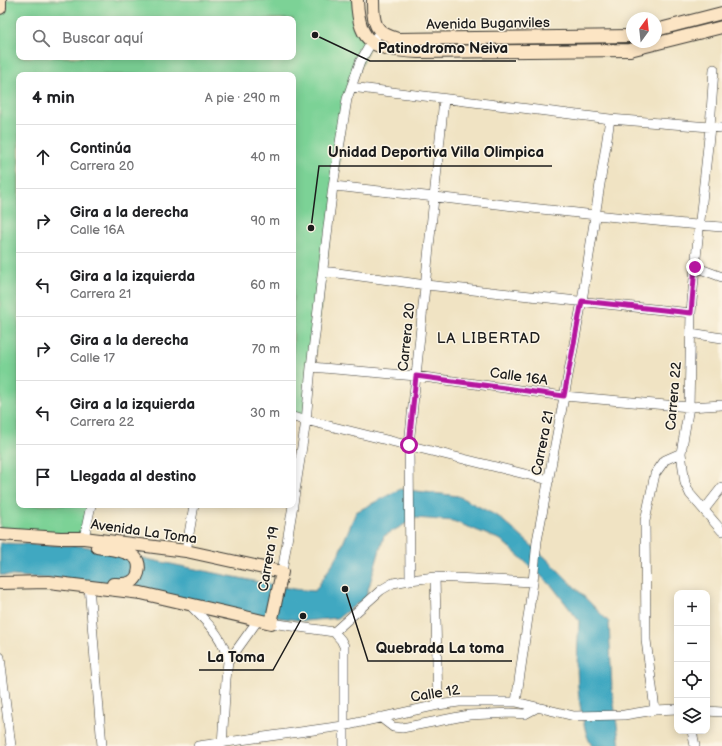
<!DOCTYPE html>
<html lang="es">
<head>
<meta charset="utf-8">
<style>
	:root { --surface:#fff; --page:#f2f2f2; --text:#202124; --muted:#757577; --line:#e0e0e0 }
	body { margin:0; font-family:"Balsamiq Sans",sans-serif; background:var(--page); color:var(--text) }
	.controls { position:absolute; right:12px; bottom:12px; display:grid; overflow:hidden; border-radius:8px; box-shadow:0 2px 10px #0003 }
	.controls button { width:36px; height:36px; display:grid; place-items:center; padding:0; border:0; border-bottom:1px solid var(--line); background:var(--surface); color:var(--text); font:20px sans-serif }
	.compass { position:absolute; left:626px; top:12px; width:36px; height:36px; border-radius:50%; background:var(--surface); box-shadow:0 2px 10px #0003; rotate:15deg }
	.stop { position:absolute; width:12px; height:12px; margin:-9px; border:3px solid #b5179e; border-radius:50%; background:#fff }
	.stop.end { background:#b5179e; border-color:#fff; box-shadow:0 1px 4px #0008 }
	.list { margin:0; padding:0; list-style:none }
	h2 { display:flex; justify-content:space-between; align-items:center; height:52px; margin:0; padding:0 16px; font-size:17px }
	h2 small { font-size:13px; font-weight:400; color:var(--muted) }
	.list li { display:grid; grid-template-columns:26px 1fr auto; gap:12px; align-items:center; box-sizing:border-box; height:64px; padding:0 16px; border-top:1px solid var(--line) }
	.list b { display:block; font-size:15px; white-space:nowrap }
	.list p { margin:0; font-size:13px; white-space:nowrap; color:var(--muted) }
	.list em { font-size:13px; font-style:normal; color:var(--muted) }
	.icon { flex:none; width:22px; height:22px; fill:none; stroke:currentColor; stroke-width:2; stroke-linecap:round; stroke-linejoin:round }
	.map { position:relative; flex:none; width:722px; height:746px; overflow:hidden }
	.search { position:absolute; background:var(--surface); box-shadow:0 2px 10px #0003; left:16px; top:16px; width:280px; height:44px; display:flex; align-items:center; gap:10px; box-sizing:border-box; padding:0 14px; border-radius:8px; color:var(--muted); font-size:15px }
	.panel { position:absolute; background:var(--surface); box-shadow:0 2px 10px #0003; left:16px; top:72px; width:280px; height:436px; border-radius:8px }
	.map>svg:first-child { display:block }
	.green { fill:#7cd296; stroke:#4c7759; fill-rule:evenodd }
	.water { fill:#41a8c1; stroke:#2e626e }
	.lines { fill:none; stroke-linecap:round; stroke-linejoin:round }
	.minor-casing { stroke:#3c3a35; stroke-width:10 }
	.secondary-casing { stroke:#3c3a35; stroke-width:14 }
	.minor { stroke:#fff; stroke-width:9 }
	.secondary { stroke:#fce5c4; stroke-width:12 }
	.route { stroke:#b5179e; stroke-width:5 }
	.labels { text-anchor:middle; stroke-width:3; stroke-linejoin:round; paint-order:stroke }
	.street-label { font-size:14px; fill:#1c1c1c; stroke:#fcf5e5 }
	.neighbourhood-label { font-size:15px; letter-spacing:1px; fill:#1c1c1c; stroke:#fcf5e5 }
	.leader { fill:none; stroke:#1c1c1c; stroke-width:1.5 }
	.callout-dot { fill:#1c1c1c; stroke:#fcf5e5; stroke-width:1.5 }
	.callout-label { font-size:15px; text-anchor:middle; font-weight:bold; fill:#1c1c1c; stroke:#fcf5e5; stroke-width:3; stroke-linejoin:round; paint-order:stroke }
</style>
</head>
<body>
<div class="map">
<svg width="722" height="746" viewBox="0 0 722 746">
	<rect width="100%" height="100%" fill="#fcf5e5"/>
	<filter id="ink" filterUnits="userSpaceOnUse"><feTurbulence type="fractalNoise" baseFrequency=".025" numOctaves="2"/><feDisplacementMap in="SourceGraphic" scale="8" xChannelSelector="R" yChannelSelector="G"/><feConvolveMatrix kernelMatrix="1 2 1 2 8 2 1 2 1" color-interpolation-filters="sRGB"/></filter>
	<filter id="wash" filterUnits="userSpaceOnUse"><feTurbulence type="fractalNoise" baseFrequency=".012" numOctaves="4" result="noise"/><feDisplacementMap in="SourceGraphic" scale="16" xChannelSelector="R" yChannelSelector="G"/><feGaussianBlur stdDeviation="0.9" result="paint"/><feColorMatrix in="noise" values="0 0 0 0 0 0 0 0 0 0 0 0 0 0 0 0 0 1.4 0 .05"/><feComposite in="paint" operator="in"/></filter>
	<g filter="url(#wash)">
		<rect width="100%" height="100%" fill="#f0e3c3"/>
		<path class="green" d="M 0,0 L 357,0 L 371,43 L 347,99 L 306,421 L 293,417 L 293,75 L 19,75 L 19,505 L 90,505 L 83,534 L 0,532 ZM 19,19 L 293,19 L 293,57 L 19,57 Z"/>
		<path class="water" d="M 400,489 L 458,496 L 499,517 L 547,559 L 609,622 L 612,690 L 620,746 L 592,746 C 587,738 585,729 583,720 C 575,686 577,656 579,621 L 552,586 L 501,540 L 453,521 L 416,518 L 384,536 L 366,597 L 338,618 L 305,621 L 250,614 L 93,582 L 0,575 L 0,543 L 83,546 L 293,589 L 315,591 L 338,555 L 356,512 Z"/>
	</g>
	<g filter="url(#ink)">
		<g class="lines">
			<g class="minor-casing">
				<path id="minor" d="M 714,69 L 710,127 L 695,267 L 691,313 L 689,407 L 681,453 L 685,483 L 690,494 L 722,531
					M 351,87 L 610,119 L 722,128
					M 333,186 C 463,199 592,217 722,227
					M 695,267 L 722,277
					M 323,271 L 426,285 L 691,313
					M 691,333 L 722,338
					M 311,367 L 416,376 L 564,396 L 689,407 L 722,405
					M 293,417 L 549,480
					M 293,504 L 306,421 L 311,367 L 333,186 L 347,99 L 360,62 L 371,43 L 380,32
					M 704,510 L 722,487
					M 84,538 L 91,505
					M 186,551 L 194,505
					M 282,572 L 293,505
					M 435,577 L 438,705
					M 410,580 L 409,445 L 444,99
					M 89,586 L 102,746
					M 189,604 C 207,623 223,635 228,662
					M 271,623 L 334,632
					M 334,632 L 381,590 L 393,583 L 410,580 L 435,577 L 533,582
					M 334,632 L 341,640 L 344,646 L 344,746
					M 0,657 L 11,746
					M 516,702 L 533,582 L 537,541 L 582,301 L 610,119
					M 655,710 L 646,640 L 645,521 L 655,474 L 665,460 L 681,453
					M 707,711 L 722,712
					M 380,717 L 393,727 L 402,728 L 469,715 L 510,713 L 525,714 L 538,707
					M 692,731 L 695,746
					M 198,746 L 343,726 L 438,705 L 459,702 L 516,702 L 574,716 L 624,715 L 655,710 L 677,709
					M 222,746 L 226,679 L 228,662 L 258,620"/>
			</g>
			<g class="secondary-casing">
				<path id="secondary" d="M 357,0 C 359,47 376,49 418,52 L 630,50 L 722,27
					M 373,0 C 373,23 374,33 398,39 L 632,36
					M 0,8 L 0,0
					M 656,30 L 722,13
					M 0,534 L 60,538 L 84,538 L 186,551 L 282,572 L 271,623 L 141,593 L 49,582 L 0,583
					M 97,547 C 109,549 124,550 133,556 C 142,561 140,578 131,582 C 126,585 118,584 113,584"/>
			</g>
			<use href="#minor" class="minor"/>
			<use href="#secondary" class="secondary"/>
		</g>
	</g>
	<g class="lines" filter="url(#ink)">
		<path class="route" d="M 409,445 L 416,376 L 564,396 L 582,301 L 691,313 L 695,267"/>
	</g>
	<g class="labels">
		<g class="street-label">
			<text transform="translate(488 23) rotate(-1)" y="5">Avenida Buganviles</text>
			<text transform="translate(406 337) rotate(-84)" y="5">Carrera 20</text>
			<text transform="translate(519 376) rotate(8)" y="5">Calle 16A</text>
			<text transform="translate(673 396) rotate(-85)" y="5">Carrera 22</text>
			<text transform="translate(542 443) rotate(-79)" y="5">Carrera 21</text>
			<text transform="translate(144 531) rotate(8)" y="5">Avenida La Toma</text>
			<text transform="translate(268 559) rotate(-80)" y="5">Carrera 19</text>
			<text transform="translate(435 693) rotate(-9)" y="5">Calle 12</text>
		</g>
		<g class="neighbourhood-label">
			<text x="489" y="343">LA LIBERTAD</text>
		</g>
	</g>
	<path class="leader" d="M315 35L370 61H516M311 228L319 166H552M345 589L368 661H512M303 616L273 670H199"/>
	<g class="callout-dot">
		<circle cx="315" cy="35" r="4"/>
		<circle cx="311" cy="228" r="4"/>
		<circle cx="345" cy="589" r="4"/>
		<circle cx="303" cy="616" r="4"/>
	</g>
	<g class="callout-label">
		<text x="443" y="53">Patinodromo Neiva</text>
		<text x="436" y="157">Unidad Deportiva Villa Olimpica</text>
		<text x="440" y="653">Quebrada La toma</text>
		<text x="236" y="662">La Toma</text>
	</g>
</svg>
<div class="controls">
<button>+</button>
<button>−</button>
<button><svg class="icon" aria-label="locate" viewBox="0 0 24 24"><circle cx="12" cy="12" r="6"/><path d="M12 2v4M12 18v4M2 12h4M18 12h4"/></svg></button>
<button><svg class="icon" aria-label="layers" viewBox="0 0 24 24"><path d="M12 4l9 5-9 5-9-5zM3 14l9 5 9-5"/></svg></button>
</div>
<svg class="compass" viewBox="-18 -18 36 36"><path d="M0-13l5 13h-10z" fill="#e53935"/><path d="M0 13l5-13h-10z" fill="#757577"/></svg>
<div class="stop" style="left:409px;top:445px"></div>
<div class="stop end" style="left:695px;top:267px"></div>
<div class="search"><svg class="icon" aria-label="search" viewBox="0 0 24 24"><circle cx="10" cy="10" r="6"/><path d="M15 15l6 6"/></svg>Buscar aquí</div>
<section class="panel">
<h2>4 min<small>A pie · 290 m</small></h2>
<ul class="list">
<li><svg class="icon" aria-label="ahead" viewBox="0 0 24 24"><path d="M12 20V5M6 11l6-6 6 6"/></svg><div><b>Continúa</b><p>Carrera 20</p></div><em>40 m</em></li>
<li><svg class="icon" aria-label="right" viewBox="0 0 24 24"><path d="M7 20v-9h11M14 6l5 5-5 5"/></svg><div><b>Gira a la derecha</b><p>Calle 16A</p></div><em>90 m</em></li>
<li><svg class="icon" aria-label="left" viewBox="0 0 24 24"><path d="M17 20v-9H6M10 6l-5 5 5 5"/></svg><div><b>Gira a la izquierda</b><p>Carrera 21</p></div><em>60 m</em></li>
<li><svg class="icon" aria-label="right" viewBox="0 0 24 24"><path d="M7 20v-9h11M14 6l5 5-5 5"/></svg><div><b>Gira a la derecha</b><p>Calle 17</p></div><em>70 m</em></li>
<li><svg class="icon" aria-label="left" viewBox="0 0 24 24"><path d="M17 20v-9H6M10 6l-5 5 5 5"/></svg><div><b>Gira a la izquierda</b><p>Carrera 22</p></div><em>30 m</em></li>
<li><svg class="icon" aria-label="arrive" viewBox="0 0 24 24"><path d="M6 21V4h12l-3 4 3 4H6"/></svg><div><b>Llegada al destino</b></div></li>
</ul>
</section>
</div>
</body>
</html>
